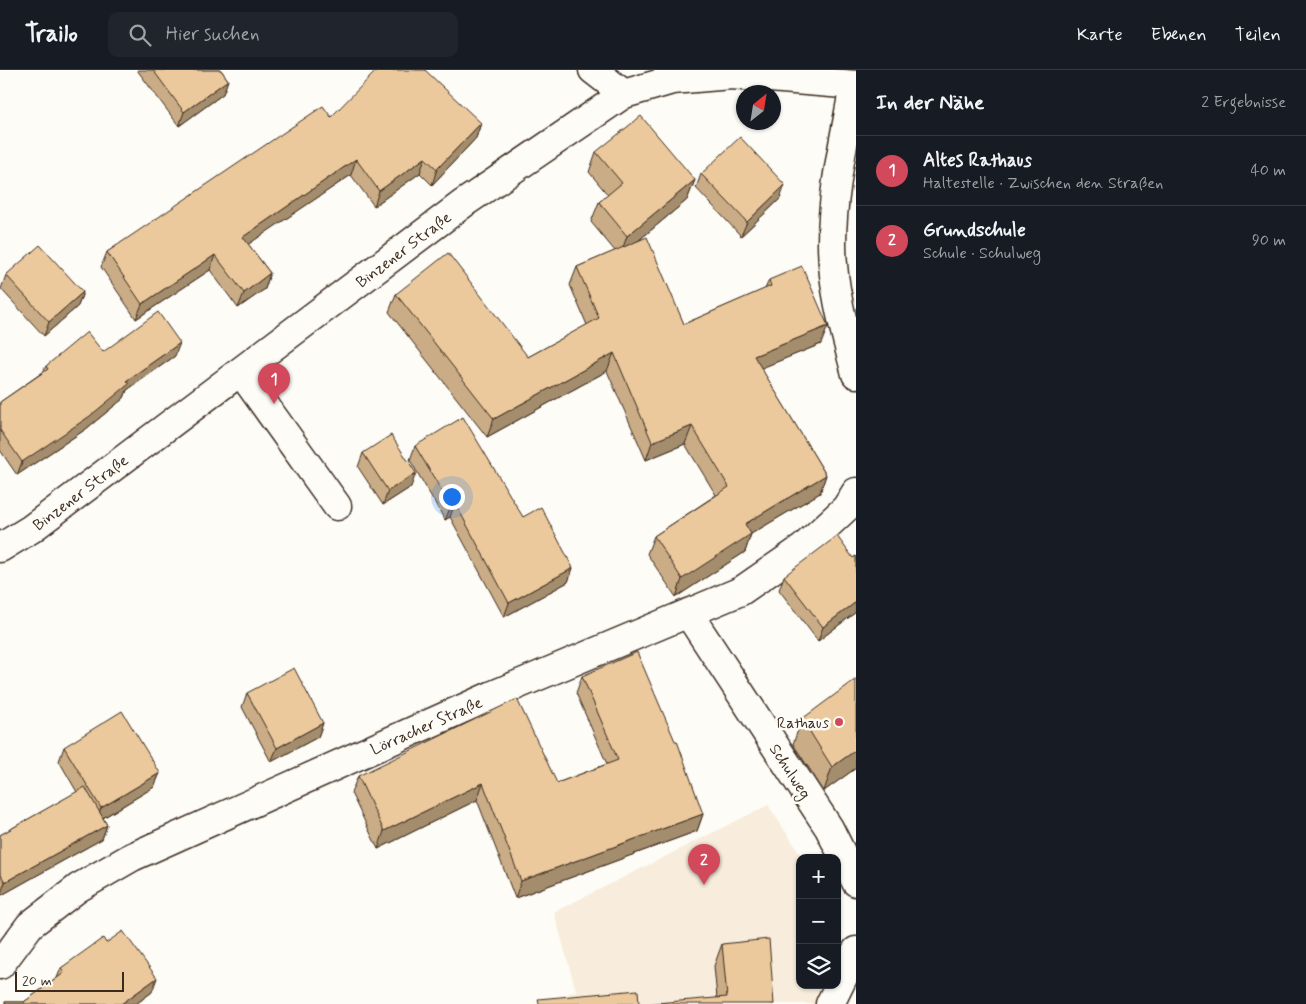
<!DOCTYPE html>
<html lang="de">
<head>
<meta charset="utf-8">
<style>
	:root { --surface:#171b24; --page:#20242c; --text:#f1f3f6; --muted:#9ea1a6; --line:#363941; --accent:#d1495b }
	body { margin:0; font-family:Mynerve,sans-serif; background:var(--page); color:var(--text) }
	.controls { position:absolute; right:15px; bottom:15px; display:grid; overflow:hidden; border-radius:10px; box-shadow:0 1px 4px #0004 }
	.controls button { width:45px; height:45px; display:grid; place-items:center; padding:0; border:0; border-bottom:1px solid var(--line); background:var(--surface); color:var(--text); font:25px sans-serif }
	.compass { position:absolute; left:736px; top:15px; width:45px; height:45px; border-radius:50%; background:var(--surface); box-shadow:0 1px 4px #0004; rotate:30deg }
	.scale { position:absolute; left:15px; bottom:12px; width:109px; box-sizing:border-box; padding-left:5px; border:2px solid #3b2a1e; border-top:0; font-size:14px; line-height:18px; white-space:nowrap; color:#3b2a1e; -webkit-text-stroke:4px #fdfcf7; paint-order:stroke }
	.you { position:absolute; left:451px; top:426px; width:18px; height:18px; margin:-12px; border:4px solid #fff; border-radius:50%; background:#1a73e8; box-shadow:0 0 0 8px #1a73e833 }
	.badge { display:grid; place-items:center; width:32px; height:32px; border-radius:50%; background:var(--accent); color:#fff; font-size:16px; font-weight:700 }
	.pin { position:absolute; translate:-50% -41px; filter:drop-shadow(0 1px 2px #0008) }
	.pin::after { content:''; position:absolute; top:26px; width:18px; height:15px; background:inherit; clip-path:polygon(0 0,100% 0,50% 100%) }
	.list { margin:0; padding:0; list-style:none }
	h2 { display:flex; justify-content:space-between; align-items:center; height:65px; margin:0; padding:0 20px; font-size:21px }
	h2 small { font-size:16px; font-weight:400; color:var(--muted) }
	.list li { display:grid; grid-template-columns:32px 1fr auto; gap:15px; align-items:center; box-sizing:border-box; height:70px; padding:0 20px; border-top:1px solid var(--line) }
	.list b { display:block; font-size:19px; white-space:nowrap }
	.list p { margin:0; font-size:16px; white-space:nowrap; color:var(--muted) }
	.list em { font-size:16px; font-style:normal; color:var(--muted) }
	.icon { flex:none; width:28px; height:28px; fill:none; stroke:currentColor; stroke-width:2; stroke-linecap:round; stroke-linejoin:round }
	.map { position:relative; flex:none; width:856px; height:934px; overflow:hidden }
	header { display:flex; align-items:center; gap:30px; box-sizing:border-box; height:70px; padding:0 25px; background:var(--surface); border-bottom:1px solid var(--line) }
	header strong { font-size:24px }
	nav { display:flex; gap:28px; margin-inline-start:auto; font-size:18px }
	.search { width:350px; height:45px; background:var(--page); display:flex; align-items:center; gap:12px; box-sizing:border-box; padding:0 18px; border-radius:10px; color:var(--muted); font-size:19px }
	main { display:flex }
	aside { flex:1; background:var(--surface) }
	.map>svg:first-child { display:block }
	.built { fill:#f8eddc }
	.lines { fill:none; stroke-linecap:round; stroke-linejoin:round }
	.minor-casing { stroke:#3b2a1e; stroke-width:31 }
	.major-casing { stroke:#3b2a1e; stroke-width:31 }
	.minor { stroke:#fdfcf7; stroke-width:28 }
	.major { stroke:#fdfcf7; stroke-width:28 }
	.wall { fill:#caad86; stroke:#3b2a1e }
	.shaded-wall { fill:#a48d6d; stroke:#3b2a1e }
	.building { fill:#ebc99c; stroke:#3b2a1e }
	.poi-dot { fill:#d1495b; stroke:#fdfcf7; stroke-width:2 }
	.labels { text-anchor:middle; stroke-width:5; stroke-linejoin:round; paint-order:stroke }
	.street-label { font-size:16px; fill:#3b2a1e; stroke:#fdfcf7 }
	.poi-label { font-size:16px; fill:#3b2a1e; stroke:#fdfcf7; text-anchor:end }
</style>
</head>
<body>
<header>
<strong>Trailo</strong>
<div class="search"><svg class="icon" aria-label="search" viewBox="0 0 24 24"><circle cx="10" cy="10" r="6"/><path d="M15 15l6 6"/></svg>Hier suchen</div>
<nav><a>Karte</a><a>Ebenen</a><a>Teilen</a></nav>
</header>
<main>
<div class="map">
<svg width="856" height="934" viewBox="0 0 856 934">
	<rect width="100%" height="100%" fill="#fdfcf7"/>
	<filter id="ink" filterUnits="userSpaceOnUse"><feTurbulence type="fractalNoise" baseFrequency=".02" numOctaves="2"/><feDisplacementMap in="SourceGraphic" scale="10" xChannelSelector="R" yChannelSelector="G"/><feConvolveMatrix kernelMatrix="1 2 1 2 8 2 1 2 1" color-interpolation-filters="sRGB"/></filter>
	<g filter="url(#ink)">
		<path class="built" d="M 768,735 L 801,785 L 800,915 L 825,915 L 815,934 L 539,934 L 576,921 L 554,842 Z"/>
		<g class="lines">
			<g class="minor-casing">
				<path id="minor" d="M 593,0 L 624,24
					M 854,15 C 845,67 832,120 832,173 C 832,218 845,262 856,304
					M 241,302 L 337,436
					M 688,543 L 829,758 L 856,812
					M 0,895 L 30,855 L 78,818 L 132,787 L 493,625 L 741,521 L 803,478 L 846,438 L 856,422
					M 830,934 L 856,881"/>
			</g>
			<g class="major-casing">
				<path id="major" d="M 0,478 L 31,459 L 464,133 L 624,24 L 672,10 L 731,5 L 856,15"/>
			</g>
			<use href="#minor" class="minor"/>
			<use href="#major" class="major"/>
		</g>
		<path class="wall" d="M 137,0 L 221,0 L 228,10 L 223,24 L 179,56 Z
			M 331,47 L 481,53 L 476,68 L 432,115 L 420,103 L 374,136 L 351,105 L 248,174 L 270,203 L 265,219 L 238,238 L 210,200 L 136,249 L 101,197 L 107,182 Z
			M 596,82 L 695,110 L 687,130 L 638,171 L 684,254 L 765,219 L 769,210 L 821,274 L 761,298 L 826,405 L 820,423 L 751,464 L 745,482 L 676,527 L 647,484 L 654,466 L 716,425 L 685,374 L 646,390 L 607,301 L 487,367 L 389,242 L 396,224 L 528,287 L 587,255 L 570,215 L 577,197 L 615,181 L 591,152 L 599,132 L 608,125 L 589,102 Z
			M 701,104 L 780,129 L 741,166 L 696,118 Z
			M 6,205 L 83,222 L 78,236 L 44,266 L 1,219 Z
			M 103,282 L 175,286 L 127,320 L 124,328 L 86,359 L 17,405 L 0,380 L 0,332 L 43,302 L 46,296 Z
			M 415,376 L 523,447 L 573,498 L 568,512 L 504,547 L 450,447 L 445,450 L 410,390 Z
			M 363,383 L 411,417 L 383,435 L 358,397 Z
			M 856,486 L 856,542 L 818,571 L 779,520 L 784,506 L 853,488 Z
			M 582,606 L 703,744 L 697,761 L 515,828 L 477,730 L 378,779 L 351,723 L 358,706 L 557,713 L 607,694 L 576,623 Z
			M 247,623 L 323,653 L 318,667 L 271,692 L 242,637 Z
			M 802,649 L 856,698 L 824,721 L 793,674 Z
			M 64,677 L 160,703 L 154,717 L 103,748 L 107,755 L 102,769 L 0,826 L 0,765 L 77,722 L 59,691 Z
			M 106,873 L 152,922 L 136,934 L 5,934 L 5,932 L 24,932 L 57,908 L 61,898 Z
			M 722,874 L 774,934 L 717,928 L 714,896 Z"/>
		<path class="shaded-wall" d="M 228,10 L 223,24 L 179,56 L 184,42 Z
			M 481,53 L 476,68 L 432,115 L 437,99 Z
			M 425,88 L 420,103 L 374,136 L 379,121 Z
			M 356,89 L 351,105 L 237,182 L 243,167 Z
			M 695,110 L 687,130 L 620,186 L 627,166 Z
			M 785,115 L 780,129 L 741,166 L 747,152 Z
			M 215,185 L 210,200 L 136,249 L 142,234 Z
			M 270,203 L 265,219 L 238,238 L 244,223 Z
			M 83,222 L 78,236 L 44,266 L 49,252 Z
			M 828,256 L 821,274 L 747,304 L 754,286 Z
			M 180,273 L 175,286 L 127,320 L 124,328 L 86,359 L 17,405 L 22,392 L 126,311 Z
			M 614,283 L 607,301 L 487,367 L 494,349 Z
			M 692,356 L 685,374 L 646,390 L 652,372 Z
			M 416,403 L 411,417 L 383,435 L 388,421 Z
			M 826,405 L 820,423 L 751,464 L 745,482 L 676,527 L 682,509 L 745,454 Z
			M 455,433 L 450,447 L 445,450 L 451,436 Z
			M 573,498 L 568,512 L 504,547 L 509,533 Z
			M 856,532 L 856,542 L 818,571 L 823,557 Z
			M 323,653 L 318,667 L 271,692 L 277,678 Z
			M 856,680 L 856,698 L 824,721 L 832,697 Z
			M 160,703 L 154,717 L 96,752 L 101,738 Z
			M 483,713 L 477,730 L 378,779 L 384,761 Z
			M 703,744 L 697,761 L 515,828 L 521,811 Z
			M 107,755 L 102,769 L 0,826 L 5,812 Z
			M 157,908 L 152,922 L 136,934 L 121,934 Z"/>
		<path class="building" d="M 153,0 L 221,0 L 228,10 L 184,42 Z
			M 377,0 L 425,0 L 481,53 L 437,99 L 425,88 L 379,121 L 356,89 L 243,167 L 270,203 L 244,223 L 215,185 L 142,234 L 107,182 L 323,36 L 331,47 Z
			M 641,46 L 695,110 L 627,166 L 599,132 L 622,113 L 596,82 Z
			M 740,67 L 785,115 L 747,152 L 701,104 Z
			M 647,167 L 684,254 L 771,216 L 769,210 L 802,196 L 828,256 L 754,286 L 826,405 L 745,454 L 751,464 L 682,509 L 654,466 L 729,417 L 692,356 L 652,372 L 614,283 L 494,349 L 396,224 L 448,183 L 528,287 L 599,248 L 577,197 Z
			M 40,175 L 83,222 L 49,252 L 6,205 Z
			M 158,242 L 180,273 L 126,311 L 129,314 L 90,346 L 22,392 L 0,360 L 0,332 L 48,299 L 46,296 L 87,262 L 103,282 Z
			M 463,347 L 523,447 L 541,437 L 573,498 L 509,533 L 455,433 L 451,436 L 415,376 Z
			M 391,365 L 416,403 L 388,421 L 363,383 Z
			M 837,466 L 853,488 L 856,486 L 856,532 L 823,557 L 784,506 Z
			M 637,582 L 675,671 L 677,671 L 703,744 L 521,811 L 483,713 L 384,761 L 358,706 L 517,629 L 557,713 L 618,690 L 582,606 Z
			M 294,598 L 323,653 L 277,678 L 247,623 Z
			M 856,609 L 856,680 L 832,697 L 802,649 Z
			M 122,641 L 160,703 L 101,738 L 64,677 Z
			M 85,717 L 107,755 L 5,812 L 0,803 L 0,765 Z
			M 123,861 L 157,908 L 121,934 L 6,934 L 5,932 L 25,932 L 24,932 L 64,903 L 61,898 L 103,868 L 106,873 Z
			M 769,869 L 774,934 L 644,934 L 727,927 L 722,874 Z
			M 638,920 L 639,934 L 539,934 L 538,929 Z"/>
	</g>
	<circle class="poi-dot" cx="839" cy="652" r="5"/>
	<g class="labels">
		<g class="street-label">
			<text transform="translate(403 179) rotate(-37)" y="6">Binzener Straße</text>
			<text transform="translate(80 422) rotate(-37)" y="6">Binzener Straße</text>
			<text transform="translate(426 655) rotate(-24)" y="6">Lörracher Straße</text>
			<text transform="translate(791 701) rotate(57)" y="6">Schulweg</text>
		</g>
		<g class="poi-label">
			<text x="829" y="658">Rathaus</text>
		</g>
	</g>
</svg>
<div class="controls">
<button>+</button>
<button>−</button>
<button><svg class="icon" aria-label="layers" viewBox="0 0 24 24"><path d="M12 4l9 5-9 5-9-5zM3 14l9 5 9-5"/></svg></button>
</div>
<svg class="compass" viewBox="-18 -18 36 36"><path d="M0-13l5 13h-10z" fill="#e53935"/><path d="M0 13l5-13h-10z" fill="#9ea1a6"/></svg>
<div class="scale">20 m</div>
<div class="you"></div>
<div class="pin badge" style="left:274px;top:334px">1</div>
<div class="pin badge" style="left:704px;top:815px">2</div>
</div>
<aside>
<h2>In der Nähe<small>2 Ergebnisse</small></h2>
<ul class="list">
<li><span class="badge">1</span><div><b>Altes Rathaus</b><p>Haltestelle · Zwischen den Straßen</p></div><em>40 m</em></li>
<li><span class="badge">2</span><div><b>Grundschule</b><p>Schule · Schulweg</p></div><em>90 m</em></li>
</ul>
</aside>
</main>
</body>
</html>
